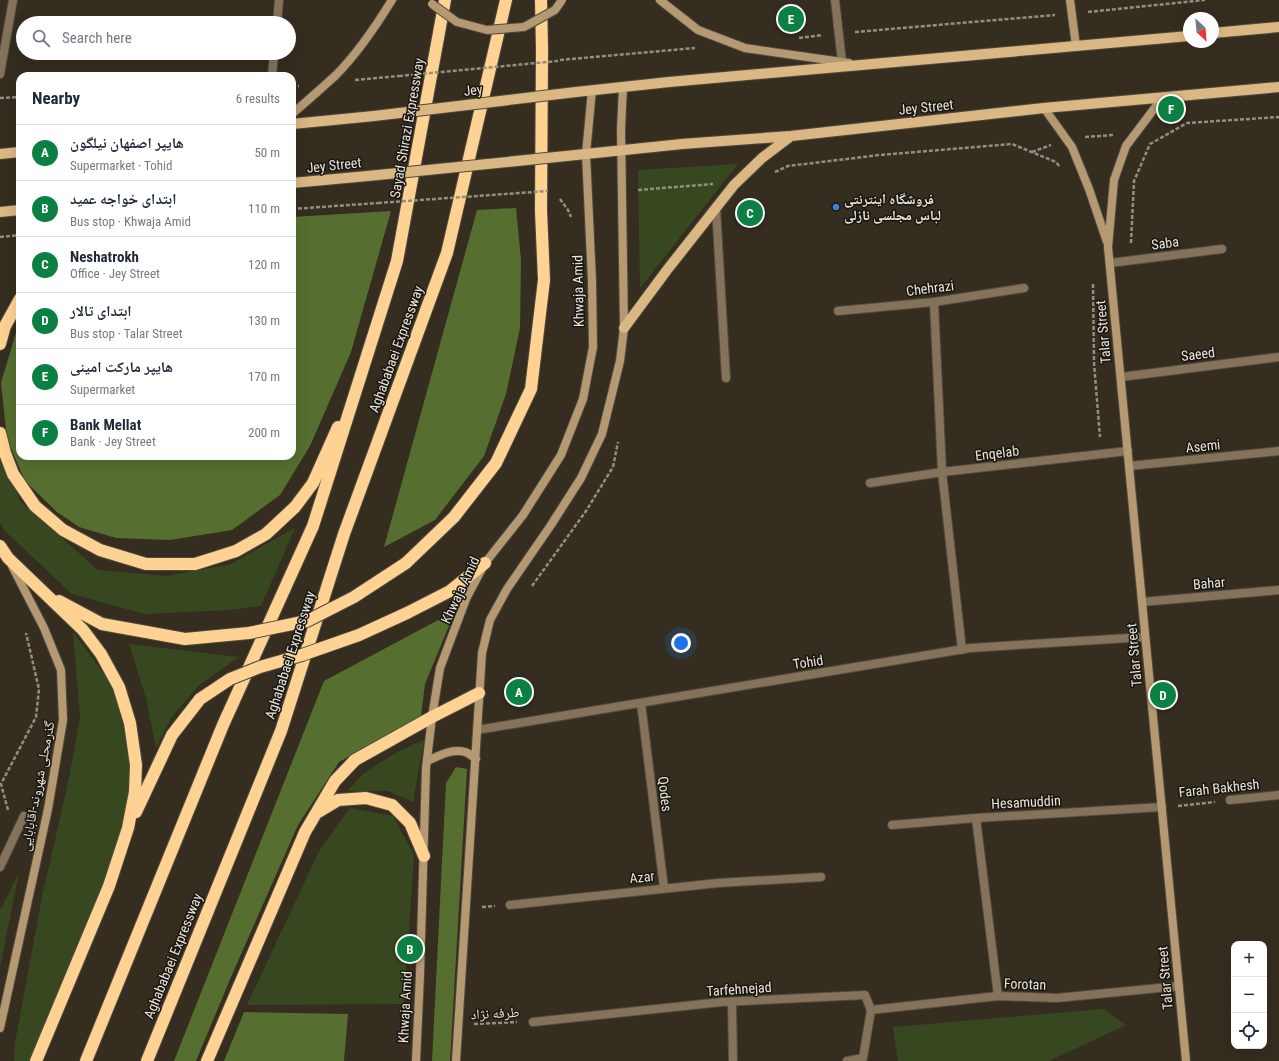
<!DOCTYPE html>
<html lang="en">
<head>
<meta charset="utf-8">
<style>
	:root { --surface:#fff; --page:#f2f2f3; --text:#1f2937; --muted:#747a83; --line:#e0e1e3; --accent:#0b8043 }
	body { margin:0; font-family:"Roboto Condensed","Noto Naskh Arabic",sans-serif; background:var(--page); color:var(--text) }
	.controls { position:absolute; right:12px; bottom:12px; display:grid; overflow:hidden; border-radius:8px; box-shadow:0 4px 16px #0002 }
	.controls button { width:36px; height:36px; display:grid; place-items:center; padding:0; border:0; border-bottom:1px solid var(--line); background:var(--surface); color:var(--text); font:20px sans-serif }
	.compass { position:absolute; left:1183px; top:12px; width:36px; height:36px; border-radius:50%; background:var(--surface); box-shadow:0 4px 16px #0002; rotate:154deg }
	.you { position:absolute; left:681px; top:643px; width:14px; height:14px; margin:-10px; border:3px solid #fff; border-radius:50%; background:#1a73e8; box-shadow:0 0 0 6px #1a73e833 }
	.badge { display:grid; place-items:center; width:26px; height:26px; border-radius:50%; background:var(--accent); color:#fff; font-size:13px; font-weight:700 }
	.pin { position:absolute; translate:-50% -50%; border:2px solid #fff; box-shadow:0 1px 4px #0006 }
	.list { margin:0; padding:0; list-style:none }
	h2 { display:flex; justify-content:space-between; align-items:center; height:52px; margin:0; padding:0 16px; font-size:17px }
	h2 small { font-size:13px; font-weight:400; color:var(--muted) }
	.list li { display:grid; grid-template-columns:26px 1fr auto; gap:12px; align-items:center; box-sizing:border-box; height:56px; padding:0 16px; border-top:1px solid var(--line) }
	.list b { display:block; font-size:15px; white-space:nowrap }
	.list p { margin:0; font-size:13px; white-space:nowrap; color:var(--muted) }
	.list em { font-size:13px; font-style:normal; color:var(--muted) }
	.icon { flex:none; width:22px; height:22px; fill:none; stroke:currentColor; stroke-width:2; stroke-linecap:round; stroke-linejoin:round }
	.map { position:relative; flex:none; width:1279px; height:1061px; overflow:hidden }
	.search { position:absolute; background:var(--surface); box-shadow:0 4px 16px #0002; left:16px; top:16px; width:280px; height:44px; display:flex; align-items:center; gap:10px; box-sizing:border-box; padding:0 14px; border-radius:22px; color:var(--muted); font-size:15px }
	.panel { position:absolute; background:var(--surface); box-shadow:0 4px 16px #0002; left:16px; top:72px; width:280px; height:388px; border-radius:12px }
	.map>svg:first-child { display:block }
	.green { fill:#374820 }
	.forest { fill:#566f30 }
	.lines { fill:none; stroke-linecap:round; stroke-linejoin:round }
	.lane-casing { stroke:#524a3d; stroke-width:10 }
	.street-casing { stroke:#524a3d; stroke-width:10 }
	.secondary-casing { stroke:#524a3d; stroke-width:10 }
	.primary-casing { stroke:#524a3d; stroke-width:12 }
	.highway-casing { stroke:#524a3d; stroke-width:14 }
	.path { stroke:#948d82; stroke-width:2.5; stroke-dasharray:4 2; stroke-linecap:butt }
	.lane { stroke:#84735a; stroke-width:8 }
	.street { stroke:#84735a; stroke-width:8 }
	.secondary { stroke:#b59972; stroke-width:8 }
	.primary { stroke:#dbb783; stroke-width:10 }
	.highway { stroke:#fed293; stroke-width:12 }
	.secondary-bridge-casing { stroke:#524a3d; stroke-width:10; stroke-linecap:butt }
	.primary-bridge-casing { stroke:#524a3d; stroke-width:12; stroke-linecap:butt }
	.highway-bridge-casing { stroke:#524a3d; stroke-width:14; stroke-linecap:butt }
	.path-bridge { stroke:#948d82; stroke-width:2.5; stroke-dasharray:4 2; stroke-linecap:butt }
	.secondary-bridge { stroke:#b59972; stroke-width:8 }
	.primary-bridge { stroke:#dbb783; stroke-width:10 }
	.highway-bridge { stroke:#fed293; stroke-width:12 }
	.shop-dot { fill:#3f7fe0; stroke:#191610; stroke-width:1.5 }
	.labels { text-anchor:middle; stroke-width:3; stroke-linejoin:round; paint-order:stroke }
	.street-label { font-size:14px; fill:#e9e4db; stroke:#191610 }
	.poi-label { font-size:14px; font-weight:bold; fill:#e9e4db; stroke:#191610; text-anchor:start }
</style>
</head>
<body>
<div class="map">
<svg width="1279" height="1061" viewBox="0 0 1279 1061">
	<rect width="100%" height="100%" fill="#352d1f"/>
	<path class="green" d="M 738,164 L 640,288 L 638,170 Z
		M 0,456 L 21,502 L 98,570 L 167,576 L 231,564 L 295,528 L 261,606 L 229,610 L 145,614 L 72,594 L 4,530 L 0,522 Z
		M 73,632 L 114,687 L 131,762 L 125,827 L 82,939 L 31,1061 L 14,1061 L 15,1043 L 42,897 L 69,778 L 80,718 Z
		M 129,644 L 239,657 L 199,685 L 171,718 L 156,748 L 146,698 Z
		M 424,740 L 413,802 L 388,791 L 347,791 L 363,774 L 395,753 Z
		M 350,808 L 393,816 L 414,855 L 404,1004 L 247,1005 L 320,849 Z
		M 19,873 L 0,967 L 0,911 Z
		M 1103,1009 L 1126,1025 L 1049,1061 L 898,1061 L 893,1027 Z"/>
	<path class="forest" d="M 516,208 L 521,260 L 520,328 L 506,394 L 484,456 L 435,520 L 384,547 L 477,210 Z
		M 391,211 L 351,352 L 310,446 L 280,495 L 232,530 L 170,540 L 116,538 L 79,527 L 57,512 L 25,481 L 7,439 L 1,383 L 20,319 L 20,456 L 292,456 L 292,217 Z
		M 455,611 L 425,684 L 421,716 L 339,762 L 298,825 L 231,977 L 196,1061 L 174,1061 L 324,681 Z
		M 456,767 L 467,769 L 450,1061 L 432,1061 L 446,783 Z
		M 244,1012 L 348,1014 L 344,1061 L 224,1061 Z"/>
	<g class="lines">
		<g class="lane-casing">
			<path id="lane" d="M 716,207 L 726,378"/>
		</g>
		<g class="street-casing">
			<path id="street" d="M 835,0 L 842,62
				M 277,23 L 279,0
				M 0,74 L 13,0
				M 272,76 L 274,53
				M 1110,263 L 1222,249
				M 934,302 L 942,472 L 962,650
				M 838,311 L 934,302 L 1024,288
				M 1121,377 L 1279,357
				M 1129,466 L 1279,451
				M 870,483 L 942,472 L 1128,451
				M 1142,602 L 1279,590
				M 641,703 L 664,888
				M 477,730 L 970,648 L 1145,637
				M 1230,800 L 1279,795
				M 976,818 L 998,996
				M 892,825 L 976,818 L 1162,807
				M 0,867 L 24,816
				M 510,905 L 718,883 L 821,877
				M 732,1002 L 733,1061
				M 871,1010 L 998,996 L 1057,998 L 1179,986
				M 533,1022 L 722,1002 L 865,995 L 871,1010 L 863,1058 L 847,1061"/>
		</g>
		<g class="secondary-casing">
			<path id="secondary" d="M 660,0 L 698,30 L 745,48 L 849,63
				M 1070,0 L 1076,46
				M 1163,97 L 1126,146 L 1114,180 L 1108,247 L 1186,1061
				M 1044,108 L 1072,147 L 1089,189 L 1107,242
				M 292,114 C 307,101 322,88 336,75 C 358,53 376,26 392,0
				M 427,761 C 439,756 452,748 465,752 C 469,753 473,757 476,759
				M 0,1028 L 48,809 L 63,720 L 61,670 L 44,628 L 12,566
				M 416,1061 L 420,975 L 426,768 L 432,717 L 440,668 L 466,599 L 485,563 L 523,515 L 561,455 L 583,399 L 593,347 L 592,281 L 586,154 L 592,90
				M 456,1061 L 482,653 L 490,620 L 507,589 L 551,525 L 581,478 L 602,434 L 620,361 L 624,328 L 621,129 L 623,87"/>
		</g>
		<g class="primary-casing">
			<path id="primary" d="M 1213,33 L 1279,27
				M 576,92 L 669,82 L 1189,36
				M 292,124 L 374,116
				M 0,154 L 20,152
				M 576,155 L 682,144 L 791,136 L 1044,108 L 1279,87
				M 292,183 L 378,175
				M 0,212 L 20,210
				M 624,328 L 667,270 L 734,185 L 762,158 L 791,136"/>
		</g>
		<g class="highway-casing">
			<path id="highway" d="M 0,344 L 5,326 L 20,299
				M 0,433 L 5,453 L 13,474 L 35,506 L 63,530 L 100,550 L 146,564 L 195,564 L 236,551 L 266,534 L 295,507 L 313,483 L 338,427
				M 0,546 L 8,558 L 83,630 L 101,654 L 119,687 L 130,723 L 136,765 L 135,792 L 128,828 L 109,886 L 36,1061
				M 406,563 L 454,517 L 496,463 L 531,389 L 544,280 L 541,211 L 542,49 L 541,0
				M 59,601 L 102,624 L 185,639
				M 407,613 L 450,591 L 485,563
				M 136,812 L 172,735 L 200,699
				M 318,812 L 338,800 L 366,798 L 392,805 L 410,823 L 424,856
				M 86,1061 L 223,725 L 313,526 L 397,261 L 445,0
				M 147,1061 L 281,731 L 344,534 L 447,253 L 506,0
				M 207,1061 L 305,832 L 335,781 L 355,760 L 432,717 L 479,693"/>
		</g>
		<path class="path" d="M 1088,12 L 1205,0
			M 855,32 L 1055,15
			M 799,38 L 822,35
			M 560,60 L 695,48
			M 355,80 L 399,76
			M 292,86 L 299,86
			M 0,98 L 20,97
			M 1085,137 L 1114,135
			M 1032,152 L 1051,145
			M 775,172 L 788,166 L 880,155 L 1012,144 L 1056,162 L 1060,167
			M 638,190 L 713,184
			M 560,199 L 568,210 L 571,217
			M 292,209 L 378,203
			M 0,237 L 20,235
			M 1131,243 L 1134,181 L 1150,144 L 1187,123 L 1279,117
			M 1093,284 L 1094,363 L 1100,437
			M 532,586 L 586,511 L 613,467 L 618,442
			M 1178,806 L 1215,802
			M 8,810 L 1,784 L 36,717 L 39,689 L 26,633
			M 482,907 L 495,906
			M 474,1024 L 517,1022"/>
		<use href="#lane" class="lane"/>
		<use href="#street" class="street"/>
		<use href="#secondary" class="secondary"/>
		<use href="#primary" class="primary"/>
		<use href="#highway" class="highway"/>
		<g class="secondary-bridge-casing">
			<path id="secondary-bridge" d="M 432,4 L 457,22 L 487,30 L 524,27 L 555,10 L 562,0"/>
		</g>
		<g class="primary-bridge-casing">
			<path id="primary-bridge" d="M 374,116 L 576,92
				M 378,175 L 576,155"/>
		</g>
		<g class="highway-bridge-casing">
			<path id="highway-bridge" d="M 185,639 L 249,633 L 307,621 L 354,597 L 406,563
				M 200,699 L 230,679 L 260,667 L 302,655 L 359,635 L 407,613"/>
		</g>
		<path class="path-bridge" d="M 399,76 L 558,61
			M 378,203 L 548,191"/>
		<use href="#secondary-bridge" class="secondary-bridge"/>
		<use href="#primary-bridge" class="primary-bridge"/>
		<use href="#highway-bridge" class="highway-bridge"/>
	</g>
	<circle class="shop-dot" cx="836" cy="207" r="4"/>
	<g class="labels">
		<g class="street-label">
			<text transform="translate(473 90) rotate(-7)" y="5">Jey</text>
			<text transform="translate(926 107) rotate(-6)" y="5">Jey Street</text>
			<text transform="translate(407 128) rotate(-80)" y="5">Sayad Shirazi Expressway</text>
			<text transform="translate(334 165) rotate(-6)" y="5">Jey Street</text>
			<text transform="translate(1165 243) rotate(-7)" y="5">Saba</text>
			<text transform="translate(930 288) rotate(-7)" y="5">Chehrazi</text>
			<text transform="translate(578 291) rotate(-91)" y="5">Khwaja Amid</text>
			<text transform="translate(1103 332) rotate(-95)" y="5">Talar Street</text>
			<text transform="translate(396 349) rotate(-70)" y="5">Aghababaei Expressway</text>
			<text transform="translate(1198 354) rotate(-7)" y="5">Saeed</text>
			<text transform="translate(1203 446) rotate(-6)" y="5">Asemi</text>
			<text transform="translate(997 453) rotate(-7)" y="5">Enqelab</text>
			<text transform="translate(1209 583) rotate(-5)" y="5">Bahar</text>
			<text transform="translate(460 590) rotate(-65)" y="5">Khwaja Amid</text>
			<text transform="translate(290 655) rotate(-72)" y="5">Aghababaei Expressway</text>
			<text transform="translate(1134 655) rotate(-95)" y="5">Talar Street</text>
			<text transform="translate(808 662) rotate(-9)" y="5">Tohid</text>
			<text transform="translate(37 786) rotate(-79)" y="5">گذرمحلی شهروند-اقابابایی</text>
			<text transform="translate(1219 788) rotate(-6)" y="5">Farah Bakhesh</text>
			<text transform="translate(665 794) rotate(83)" y="5">Qodes</text>
			<text transform="translate(1026 802) rotate(-3)" y="5">Hesamuddin</text>
			<text transform="translate(642 877) rotate(-6)" y="5">Azar</text>
			<text transform="translate(173 956) rotate(-68)" y="5">Aghababaei Expressway</text>
			<text transform="translate(1165 978) rotate(-95)" y="5">Talar Street</text>
			<text transform="translate(1025 984) rotate(2)" y="5">Forotan</text>
			<text transform="translate(739 989) rotate(-4)" y="5">Tarfehnejad</text>
			<text transform="translate(405 1007) rotate(-87)" y="5">Khwaja Amid</text>
			<text transform="translate(495 1013) rotate(-3)" y="5">طرفه نژاد</text>
		</g>
		<g class="poi-label">
			<text x="844" y="204">فروشگاه اینترنتی<tspan x="844" dy="16">لباس مجلسی نازلی</tspan></text>
		</g>
	</g>
</svg>
<div class="controls">
<button>+</button>
<button>−</button>
<button><svg class="icon" aria-label="locate" viewBox="0 0 24 24"><circle cx="12" cy="12" r="6"/><path d="M12 2v4M12 18v4M2 12h4M18 12h4"/></svg></button>
</div>
<svg class="compass" viewBox="-18 -18 36 36"><path d="M0-13l5 13h-10z" fill="#e53935"/><path d="M0 13l5-13h-10z" fill="#747a83"/></svg>
<div class="you"></div>
<div class="pin badge" style="left:519px;top:692px">A</div>
<div class="pin badge" style="left:410px;top:949px">B</div>
<div class="pin badge" style="left:750px;top:213px">C</div>
<div class="pin badge" style="left:1163px;top:695px">D</div>
<div class="pin badge" style="left:791px;top:19px">E</div>
<div class="pin badge" style="left:1171px;top:109px">F</div>
<div class="search"><svg class="icon" aria-label="search" viewBox="0 0 24 24"><circle cx="10" cy="10" r="6"/><path d="M15 15l6 6"/></svg>Search here</div>
<section class="panel">
<h2>Nearby<small>6 results</small></h2>
<ul class="list">
<li><span class="badge">A</span><div><b>هایپر اصفهان نیلگون</b><p>Supermarket · Tohid</p></div><em>50 m</em></li>
<li><span class="badge">B</span><div><b>ابتدای خواجه عمید</b><p>Bus stop · Khwaja Amid</p></div><em>110 m</em></li>
<li><span class="badge">C</span><div><b>Neshatrokh</b><p>Office · Jey Street</p></div><em>120 m</em></li>
<li><span class="badge">D</span><div><b>ابتدای تالار</b><p>Bus stop · Talar Street</p></div><em>130 m</em></li>
<li><span class="badge">E</span><div><b>هایپر مارکت امینی</b><p>Supermarket</p></div><em>170 m</em></li>
<li><span class="badge">F</span><div><b>Bank Mellat</b><p>Bank · Jey Street</p></div><em>200 m</em></li>
</ul>
</section>
</div>
</body>
</html>
